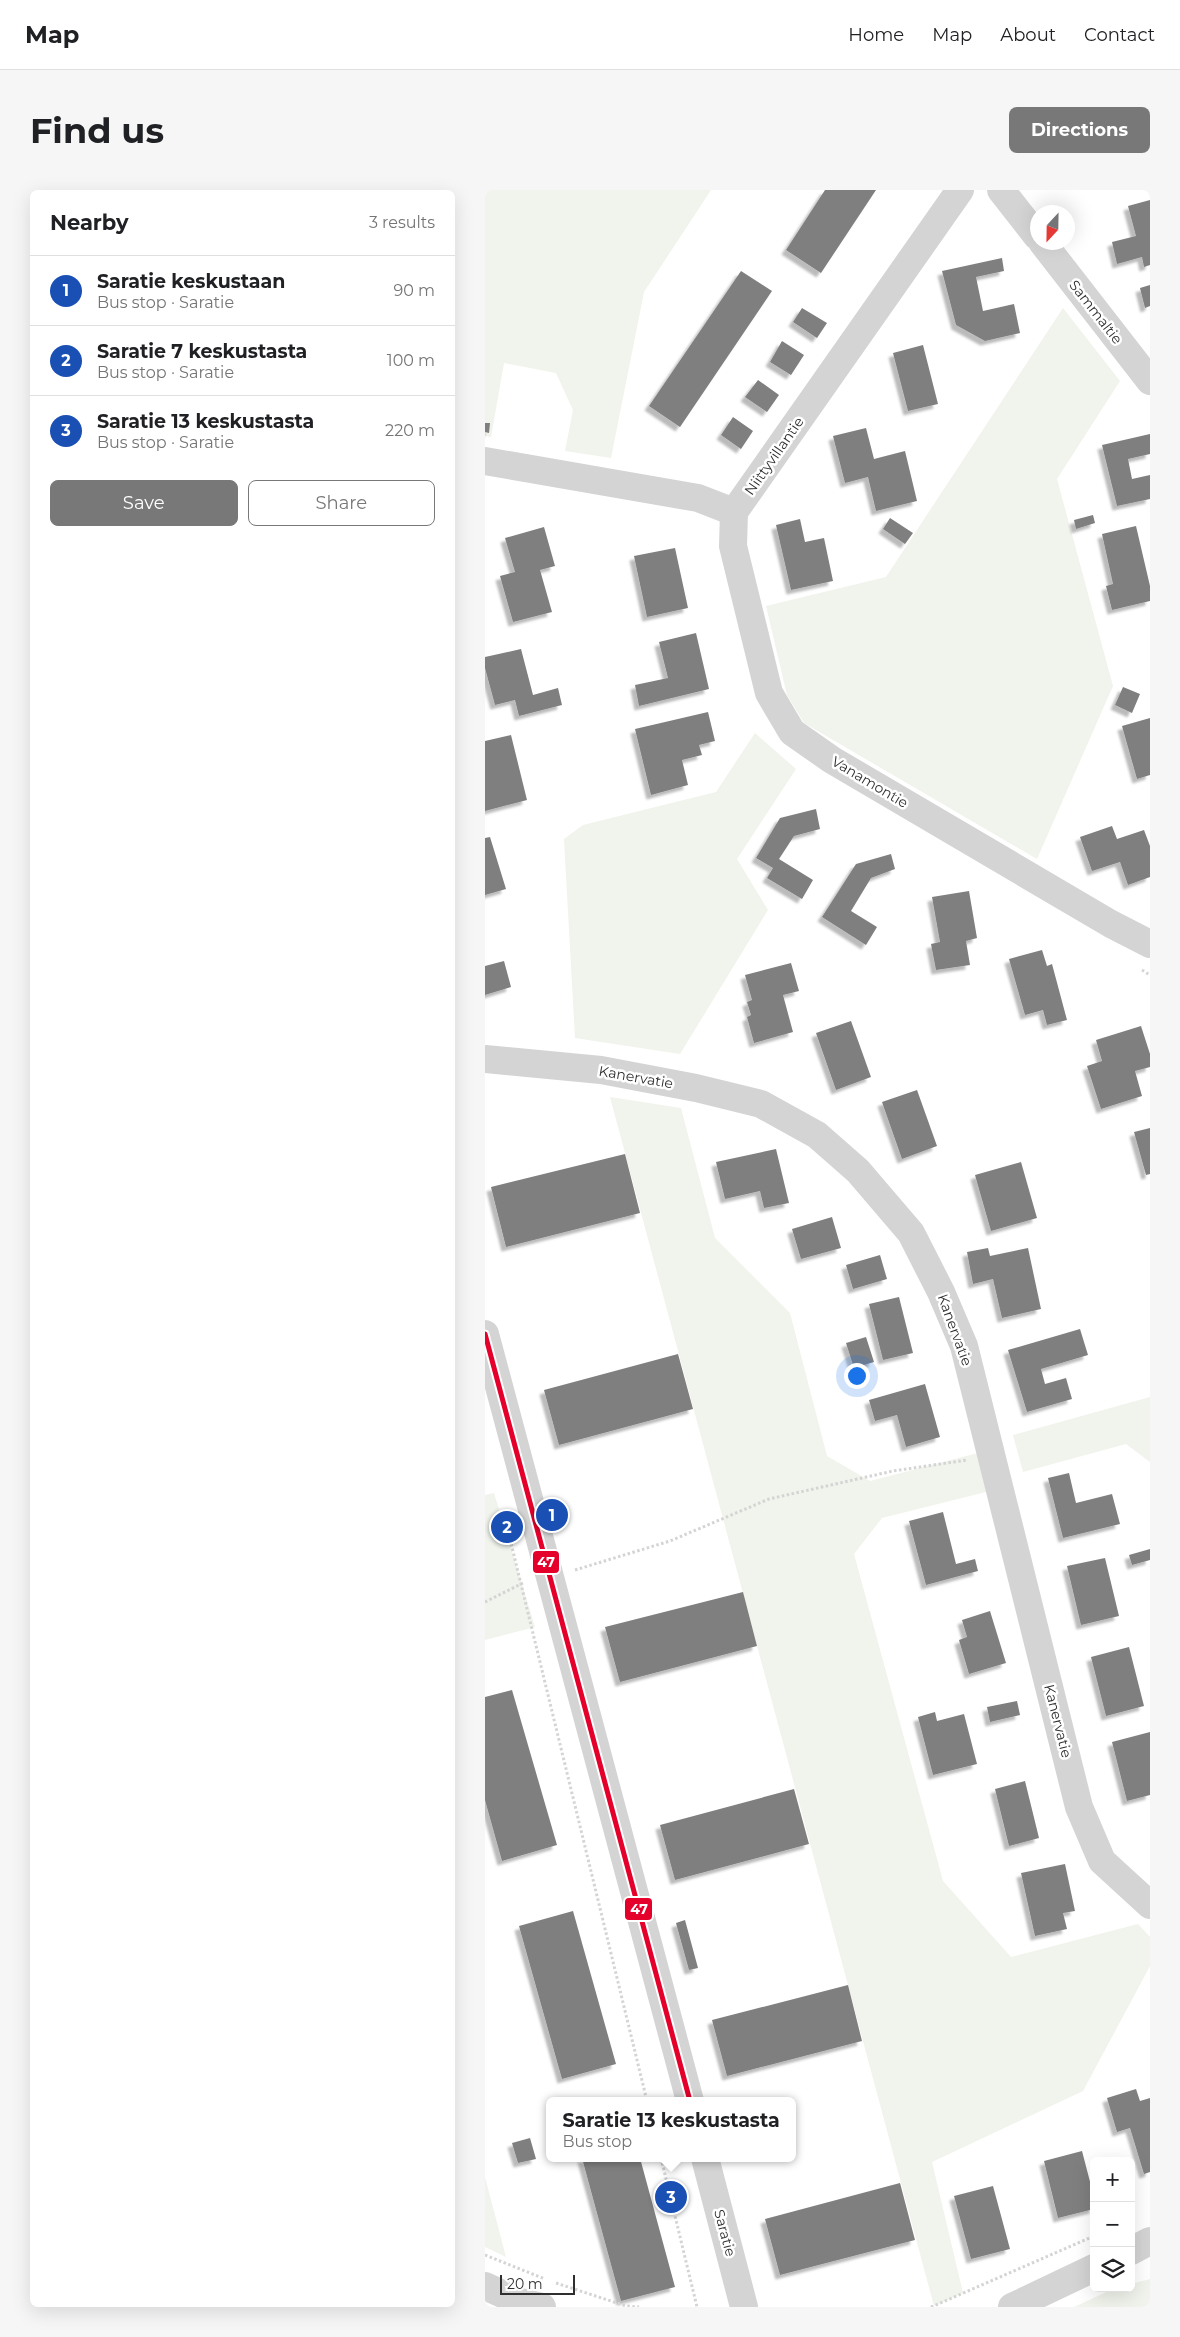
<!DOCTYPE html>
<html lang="en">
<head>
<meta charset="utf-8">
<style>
	:root { --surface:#fff; --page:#f6f6f6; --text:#202124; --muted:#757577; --line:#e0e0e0; --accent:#787878 }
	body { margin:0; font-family:Montserrat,sans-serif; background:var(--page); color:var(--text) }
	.controls { position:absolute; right:15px; bottom:15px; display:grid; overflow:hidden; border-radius:8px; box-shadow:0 5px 20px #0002 }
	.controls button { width:45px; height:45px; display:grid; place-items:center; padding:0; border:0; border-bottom:1px solid var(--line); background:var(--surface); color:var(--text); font:25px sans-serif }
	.compass { position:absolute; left:545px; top:15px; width:45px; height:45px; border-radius:50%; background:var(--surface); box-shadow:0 5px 20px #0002; rotate:202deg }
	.scale { position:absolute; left:15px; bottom:12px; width:75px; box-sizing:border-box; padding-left:5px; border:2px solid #2f2f2f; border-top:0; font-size:14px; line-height:18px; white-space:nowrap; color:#2f2f2f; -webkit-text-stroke:4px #fff; paint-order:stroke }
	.you { position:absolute; left:371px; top:1185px; width:18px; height:18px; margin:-12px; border:4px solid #fff; border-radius:50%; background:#1a73e8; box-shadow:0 0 0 8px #1a73e833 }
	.badge { display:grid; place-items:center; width:32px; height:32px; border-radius:50%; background:var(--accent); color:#fff; font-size:16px; font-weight:700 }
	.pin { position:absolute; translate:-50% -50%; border:2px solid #fff; box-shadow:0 1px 5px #0006 }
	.popup { position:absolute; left:61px; top:1907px; width:250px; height:65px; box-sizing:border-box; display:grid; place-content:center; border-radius:8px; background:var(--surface); filter:drop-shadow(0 1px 4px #0005); font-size:16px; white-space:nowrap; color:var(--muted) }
	.popup b { font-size:19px; color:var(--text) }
	.popup::after { content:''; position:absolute; left:50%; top:100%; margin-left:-10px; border:10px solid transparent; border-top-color:var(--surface) }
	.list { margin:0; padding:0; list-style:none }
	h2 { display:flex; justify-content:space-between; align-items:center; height:65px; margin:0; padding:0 20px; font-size:21px }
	h2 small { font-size:16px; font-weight:400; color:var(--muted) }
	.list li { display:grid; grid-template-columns:32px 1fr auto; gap:15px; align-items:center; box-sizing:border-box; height:70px; padding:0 20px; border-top:1px solid var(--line) }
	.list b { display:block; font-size:19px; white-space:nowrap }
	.list p { margin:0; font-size:16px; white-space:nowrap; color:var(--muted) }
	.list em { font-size:16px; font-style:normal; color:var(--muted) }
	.actions { display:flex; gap:10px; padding:15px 20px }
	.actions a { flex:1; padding:11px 0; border:1px solid var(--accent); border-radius:8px; text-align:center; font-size:18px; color:var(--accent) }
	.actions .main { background:var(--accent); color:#fff }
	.icon { flex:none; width:28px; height:28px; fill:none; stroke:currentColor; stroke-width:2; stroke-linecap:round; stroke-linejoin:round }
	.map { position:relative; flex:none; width:665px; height:2117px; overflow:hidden; border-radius:8px }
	header { display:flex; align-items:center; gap:30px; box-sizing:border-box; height:70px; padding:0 25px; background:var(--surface); border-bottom:1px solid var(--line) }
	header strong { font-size:24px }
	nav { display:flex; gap:28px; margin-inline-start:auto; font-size:18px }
	.intro { display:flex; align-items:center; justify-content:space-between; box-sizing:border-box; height:120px; padding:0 30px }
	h1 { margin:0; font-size:35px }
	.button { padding:12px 22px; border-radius:8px; background:var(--accent); color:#fff; font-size:18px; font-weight:700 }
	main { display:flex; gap:30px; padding:0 30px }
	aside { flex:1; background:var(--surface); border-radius:8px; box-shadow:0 5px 20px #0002 }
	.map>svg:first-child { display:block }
	.green { fill:#f0f4ec }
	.building { fill:#7f7f7f; filter:url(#shadow) }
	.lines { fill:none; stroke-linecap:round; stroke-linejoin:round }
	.path { stroke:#d4d4d4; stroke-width:3; stroke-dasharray:2.5 2.5; stroke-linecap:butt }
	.minor { stroke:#d4d4d4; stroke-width:28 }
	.bus-1-casing { stroke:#fff; stroke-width:9 }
	.bus-1 { stroke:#e4002b; stroke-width:5 }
	.labels { text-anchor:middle; stroke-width:5; stroke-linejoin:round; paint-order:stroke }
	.street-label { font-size:14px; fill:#2f2f2f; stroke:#fff }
	.line-badge { stroke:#fff; stroke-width:2 }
	.badge-label { font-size:14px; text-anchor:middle; font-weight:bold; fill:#fff }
</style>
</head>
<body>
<header>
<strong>Map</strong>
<nav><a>Home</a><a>Map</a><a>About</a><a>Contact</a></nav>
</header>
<div class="intro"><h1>Find us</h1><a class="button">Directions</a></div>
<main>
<aside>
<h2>Nearby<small>3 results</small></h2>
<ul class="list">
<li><span class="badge" style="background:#1a4fb4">1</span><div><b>Saratie keskustaan</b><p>Bus stop · Saratie</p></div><em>90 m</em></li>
<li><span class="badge" style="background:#1a4fb4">2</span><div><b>Saratie 7 keskustasta</b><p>Bus stop · Saratie</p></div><em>100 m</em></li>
<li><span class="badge" style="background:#1a4fb4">3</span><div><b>Saratie 13 keskustasta</b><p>Bus stop · Saratie</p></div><em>220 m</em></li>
</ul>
<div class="actions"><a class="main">Save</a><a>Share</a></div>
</aside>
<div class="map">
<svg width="665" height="2117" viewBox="0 0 665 2117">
	<defs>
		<filter id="shadow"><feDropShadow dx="-4.5" dy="4.5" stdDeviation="1" flood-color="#0004"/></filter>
	</defs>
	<rect width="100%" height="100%" fill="#fff"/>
	<path class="green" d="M 0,0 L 226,0 L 159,102 L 126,268 L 80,261 L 88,220 L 71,183 L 19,173 L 6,247 L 0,246 Z
		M 578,118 L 635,191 L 572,289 L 628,496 L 552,669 L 319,533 L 302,505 L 281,416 L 401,387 Z
		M 270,543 L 311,579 L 252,669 L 283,720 L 195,864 L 90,848 L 79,649 L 98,635 L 231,602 Z
		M 125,907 L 196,918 L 230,1048 L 305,1123 L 342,1266 L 385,1291 L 493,1263 L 501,1302 L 397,1328 L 369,1364 L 458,1691 L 526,1767 L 653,1734 L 665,1747 L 665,1776 L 598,1901 L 447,1972 L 478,2103 L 449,2116 Z
		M 665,1207 L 665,1272 L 641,1254 L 538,1282 L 528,1245 Z
		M 9,1303 L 50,1437 L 0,1450 L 0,1305 Z
		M 0,1987 L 21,2067 L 0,2057 Z
		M 665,2089 L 665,2117 L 589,2117 L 630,2098 L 646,2098 L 646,2094 Z"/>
	<path class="building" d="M 340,0 L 391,0 L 336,83 L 301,60 Z
		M 665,10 L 665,75 L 659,77 L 657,67 L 632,74 L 627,52 L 651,46 L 643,16 Z
		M 517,68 L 519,81 L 491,87 L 498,121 L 529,114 L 535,143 L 500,151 L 471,135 L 457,81 Z
		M 256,81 L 287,101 L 195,237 L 164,216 Z
		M 665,95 L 665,116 L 660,118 L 655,98 Z
		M 317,118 L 342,133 L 332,148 L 308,132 Z
		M 297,151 L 319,165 L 306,185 L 285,172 Z
		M 438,155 L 453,214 L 423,221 L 408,163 Z
		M 273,190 L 294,205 L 282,222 L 260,207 Z
		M 248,227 L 268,241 L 256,259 L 236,245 Z
		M 0,233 L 5,233 L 4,243 L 0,242 Z
		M 381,238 L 389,269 L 420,261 L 432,311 L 391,321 L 383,287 L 360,293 L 348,246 Z
		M 665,244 L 665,264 L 643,269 L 647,289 L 665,285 L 665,309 L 632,316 L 617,255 Z
		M 608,325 L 610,333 L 591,339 L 589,330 Z
		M 405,328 L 428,343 L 420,354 L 398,339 Z
		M 315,329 L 320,352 L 339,348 L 348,391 L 306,400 L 291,335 Z
		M 651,336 L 665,396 L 665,411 L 627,420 L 621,396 L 628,394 L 617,344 Z
		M 59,337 L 70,376 L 55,380 L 67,422 L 28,432 L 15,386 L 30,382 L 20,348 Z
		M 190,358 L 203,418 L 162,427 L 149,366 Z
		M 211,443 L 224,499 L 154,516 L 150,495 L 183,488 L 174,452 Z
		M 36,459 L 48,505 L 73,498 L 77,515 L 34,526 L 30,510 L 10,515 L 0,478 L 0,467 Z
		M 638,497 L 655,504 L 647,523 L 630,515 Z
		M 223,522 L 230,551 L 214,555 L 217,565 L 197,570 L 203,595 L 166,605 L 150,539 Z
		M 665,528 L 665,585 L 652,589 L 637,536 Z
		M 26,545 L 42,610 L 0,621 L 0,551 Z
		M 331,619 L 335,639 L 309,646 L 294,669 L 328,690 L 317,709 L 282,688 L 288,678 L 271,668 L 295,628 Z
		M 627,636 L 632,649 L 659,640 L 665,656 L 665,687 L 643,695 L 635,672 L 607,681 L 595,647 Z
		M 5,647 L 21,699 L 0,705 L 0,648 Z
		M 406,664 L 410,679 L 386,688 L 366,721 L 392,737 L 381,755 L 337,727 L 371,674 Z
		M 484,701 L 492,748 L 481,751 L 485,775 L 451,780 L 446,754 L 455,752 L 447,707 Z
		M 557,760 L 562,776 L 567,774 L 582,830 L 562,835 L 558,820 L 540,825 L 524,769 Z
		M 19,771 L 26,797 L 0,805 L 0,776 Z
		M 306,773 L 314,801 L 298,805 L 308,842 L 269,853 L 262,827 L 266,825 L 262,812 L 267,810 L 260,785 Z
		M 366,831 L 386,887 L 351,900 L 331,843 Z
		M 656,836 L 665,864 L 665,877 L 650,881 L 657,906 L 616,919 L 602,876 L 617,871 L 611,850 Z
		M 432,900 L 452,956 L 417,969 L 397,912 Z
		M 665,938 L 665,984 L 661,985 L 649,942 Z
		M 291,959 L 304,1013 L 279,1018 L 275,1001 L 240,1009 L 231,972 Z
		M 140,964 L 155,1023 L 21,1057 L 6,997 Z
		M 536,972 L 552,1028 L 506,1041 L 490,985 Z
		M 347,1027 L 356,1058 L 316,1069 L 307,1039 Z
		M 503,1058 L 505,1066 L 543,1058 L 556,1119 L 517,1128 L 508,1089 L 488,1094 L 482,1062 Z
		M 395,1065 L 402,1089 L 368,1099 L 361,1075 Z
		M 414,1107 L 428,1163 L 398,1170 L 384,1114 Z
		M 595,1139 L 603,1165 L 556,1179 L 560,1194 L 581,1188 L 587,1209 L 542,1222 L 523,1160 Z
		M 381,1147 L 389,1172 L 369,1178 L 361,1153 Z
		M 193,1164 L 208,1219 L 74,1255 L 59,1200 Z
		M 440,1194 L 455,1247 L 421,1257 L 412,1225 L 390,1231 L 384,1210 Z
		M 584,1283 L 591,1313 L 627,1304 L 635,1334 L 578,1348 L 563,1288 Z
		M 458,1322 L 471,1374 L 490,1369 L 493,1381 L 441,1395 L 424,1331 Z
		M 665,1359 L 665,1370 L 647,1375 L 644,1365 Z
		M 620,1368 L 634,1426 L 596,1435 L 582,1376 Z
		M 258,1402 L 272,1456 L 135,1492 L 120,1437 Z
		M 505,1421 L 521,1473 L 484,1484 L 474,1450 L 482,1447 L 477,1430 Z
		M 644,1457 L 659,1516 L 621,1526 L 606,1467 Z
		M 27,1500 L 72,1655 L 17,1671 L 0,1610 L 0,1507 Z
		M 532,1511 L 535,1525 L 505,1532 L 502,1517 Z
		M 450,1522 L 452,1531 L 479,1524 L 492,1574 L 448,1585 L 433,1527 Z
		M 665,1542 L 665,1605 L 642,1611 L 627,1552 Z
		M 540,1591 L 554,1648 L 524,1656 L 510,1599 Z
		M 309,1599 L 324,1654 L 190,1690 L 175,1635 Z
		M 580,1674 L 590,1721 L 578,1723 L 582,1739 L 550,1746 L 536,1683 Z
		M 88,1721 L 131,1874 L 77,1889 L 34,1736 Z
		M 200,1730 L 213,1778 L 204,1780 L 191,1733 Z
		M 363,1795 L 377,1851 L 242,1886 L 227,1830 Z
		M 651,1899 L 655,1911 L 665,1908 L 665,1982 L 659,1984 L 645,1938 L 632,1942 L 622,1908 Z
		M 45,1948 L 51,1969 L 33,1973 L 27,1953 Z
		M 597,1961 L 609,2007 L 609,2019 L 573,2028 L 559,1971 Z
		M 97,1968 L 155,1968 L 190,2097 L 136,2111 Z
		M 415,1993 L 430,2050 L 295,2085 L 280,2029 Z
		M 508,1996 L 525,2059 L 486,2069 L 469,2006 Z"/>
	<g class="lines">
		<path class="path" d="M 657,780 L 665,785
			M 25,1349 L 162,1911
			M 90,1380 L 185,1351 L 284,1309 L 408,1281 L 482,1270
			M 0,1412 L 38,1393
			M 176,1968 L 212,2117
			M 0,2065 L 60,2089
			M 71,2093 L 141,2116 L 154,2117
			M 446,2117 L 609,2046"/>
		<path class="minor" d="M 516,0 L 552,46
			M 557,52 L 665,191
			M 0,271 L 213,308 L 249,322 L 475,0
			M 249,322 L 248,356 L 284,503 L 307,542 L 347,570 L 626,734 L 665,754
			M 0,869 L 116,880 L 211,898 L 276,914 L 332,945 L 373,981 L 426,1043 L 456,1102 L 479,1156 L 594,1617 L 617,1671 L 665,1715
			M 0,1144 L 205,1911
			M 220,1968 L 259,2117
			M 646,2061 L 665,2051
			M 0,2096 L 35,2112 L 57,2117
			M 527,2117 L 609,2078"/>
		<g class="bus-1-casing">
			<path id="bus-1" d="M 0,1144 L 205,1911"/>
		</g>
		<use href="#bus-1" class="bus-1"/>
	</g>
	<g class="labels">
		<g class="street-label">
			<text transform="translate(611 122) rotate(52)" y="5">Sammaltie</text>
			<text transform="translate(289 266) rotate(-55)" y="5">Niittyvillantie</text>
			<text transform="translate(385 592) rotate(31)" y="5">Vanamontie</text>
			<text transform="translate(151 887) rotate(10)" y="5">Kanervatie</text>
			<text transform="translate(470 1140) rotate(70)" y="5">Kanervatie</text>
			<text transform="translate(573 1531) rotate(76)" y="5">Kanervatie</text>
			<text transform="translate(240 2043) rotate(75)" y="5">Saratie</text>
		</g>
	</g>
	<g class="line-badge">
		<rect x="47" y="1360" width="28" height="24" rx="5" fill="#e4002b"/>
		<rect x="139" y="1707" width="29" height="24" rx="5" fill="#e4002b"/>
	</g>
	<g class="badge-label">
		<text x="61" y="1377">47</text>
		<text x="154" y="1724">47</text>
	</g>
</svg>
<div class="controls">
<button>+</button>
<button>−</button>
<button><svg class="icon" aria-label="layers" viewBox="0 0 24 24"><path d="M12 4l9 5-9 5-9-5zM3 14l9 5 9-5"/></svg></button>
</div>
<svg class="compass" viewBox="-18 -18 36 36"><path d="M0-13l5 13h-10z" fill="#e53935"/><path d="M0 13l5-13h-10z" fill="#757577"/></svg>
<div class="scale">20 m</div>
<div class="you"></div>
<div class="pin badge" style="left:67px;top:1325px;background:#1a4fb4">1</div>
<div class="pin badge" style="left:22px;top:1337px;background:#1a4fb4">2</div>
<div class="pin badge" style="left:186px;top:2007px;background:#1a4fb4">3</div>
<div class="popup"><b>Saratie 13 keskustasta</b>Bus stop</div>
</div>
</main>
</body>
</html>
